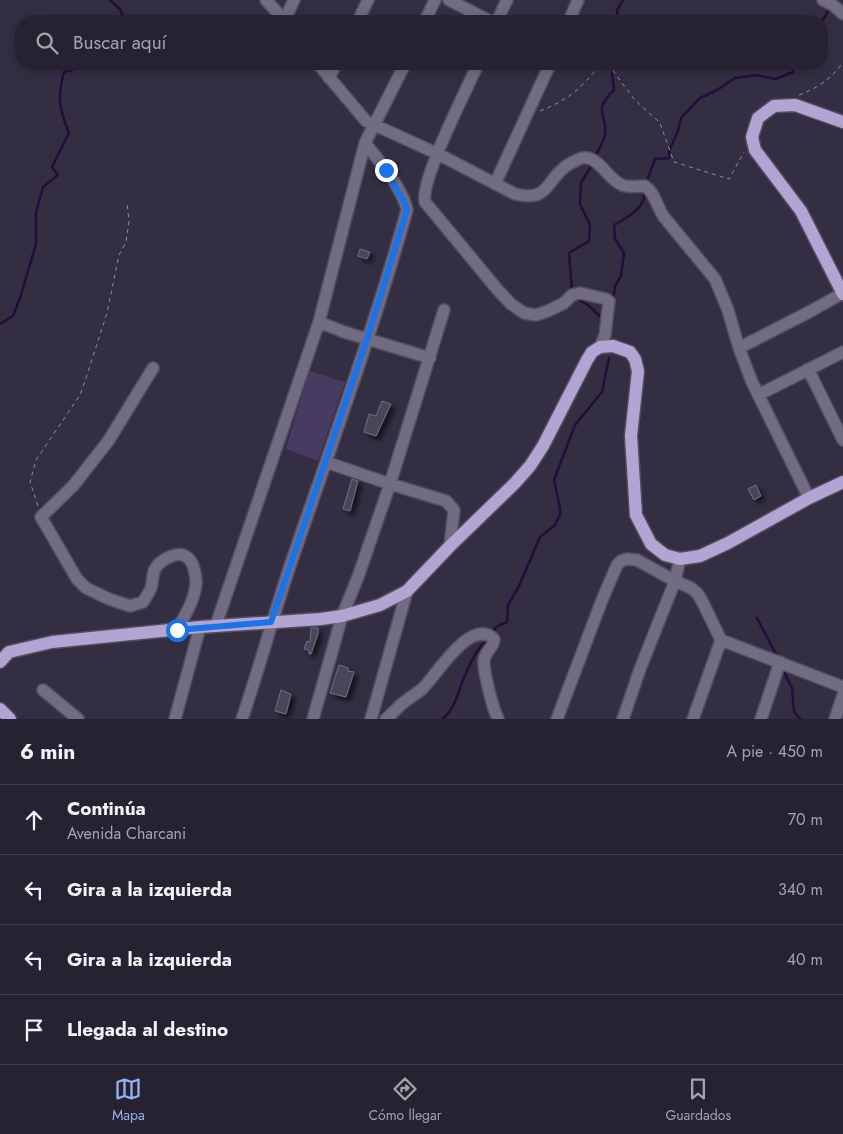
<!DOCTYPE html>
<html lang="es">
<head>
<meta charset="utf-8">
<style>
	:root { --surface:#272232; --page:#332f3e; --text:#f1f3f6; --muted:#a4a4ac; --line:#433f4d; --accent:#95b2f1 }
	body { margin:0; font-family:Jost,sans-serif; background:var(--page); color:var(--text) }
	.stop { position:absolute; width:15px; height:15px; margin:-11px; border:4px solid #1a73e8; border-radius:50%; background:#fff }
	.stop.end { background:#1a73e8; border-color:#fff; box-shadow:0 1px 5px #0008 }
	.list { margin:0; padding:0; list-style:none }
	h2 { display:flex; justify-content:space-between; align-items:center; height:65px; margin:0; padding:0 20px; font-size:21px }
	h2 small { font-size:16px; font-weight:400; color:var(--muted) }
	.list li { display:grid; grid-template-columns:32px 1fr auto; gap:15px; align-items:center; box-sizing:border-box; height:70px; padding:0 20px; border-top:1px solid var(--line) }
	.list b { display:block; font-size:19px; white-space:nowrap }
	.list p { margin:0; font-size:16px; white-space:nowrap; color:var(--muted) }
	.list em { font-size:16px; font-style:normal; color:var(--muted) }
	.icon { flex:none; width:28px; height:28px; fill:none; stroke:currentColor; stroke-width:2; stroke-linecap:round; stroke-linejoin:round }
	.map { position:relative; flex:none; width:843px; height:719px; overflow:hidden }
	.search { position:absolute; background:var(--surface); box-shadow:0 2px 12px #0003; left:15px; right:15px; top:15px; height:55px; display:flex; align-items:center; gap:12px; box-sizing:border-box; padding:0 18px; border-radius:20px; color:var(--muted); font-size:19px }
	.sheet { height:345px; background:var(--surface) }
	nav { display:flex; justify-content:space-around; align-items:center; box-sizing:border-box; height:70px; border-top:1px solid var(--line); background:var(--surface); font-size:14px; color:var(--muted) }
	nav a { display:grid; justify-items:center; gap:2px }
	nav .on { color:var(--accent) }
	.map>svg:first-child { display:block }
	.green { fill:#463b61 }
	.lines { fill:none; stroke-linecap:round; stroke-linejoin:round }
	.stream { stroke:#200f3a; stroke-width:2.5 }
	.building { fill:#4b455a; stroke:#726c83; filter:url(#shadow) }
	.minor-casing { stroke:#524d61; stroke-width:14 }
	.major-casing { stroke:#524d61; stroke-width:15 }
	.path { stroke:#908b9d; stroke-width:1; stroke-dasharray:4 4; stroke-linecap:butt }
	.minor { stroke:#726c83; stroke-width:11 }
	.major { stroke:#b2a5d3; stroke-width:12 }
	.route { stroke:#1a73e8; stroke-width:6 }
</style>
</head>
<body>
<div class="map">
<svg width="843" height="719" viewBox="0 0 843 719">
	<defs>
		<filter id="shadow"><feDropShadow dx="4" dy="4" stdDeviation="2.5" flood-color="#0009"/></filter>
	</defs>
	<rect width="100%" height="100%" fill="#342e43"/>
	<path class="green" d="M 309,371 L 345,382 L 318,461 L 286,449 Z"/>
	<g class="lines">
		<path class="stream" d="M 110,0 L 120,9 L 125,21
			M 618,21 L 617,10 L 623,0
			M 822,21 L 830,8
			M 595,158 C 598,151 603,142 605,135 C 608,112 591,113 614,90 L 611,64
			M 646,183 L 655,159 L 669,158 L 669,151 L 678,131 L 681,118 L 700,98 L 717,90 L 735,78 L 756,75 L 776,79 L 793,72 L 796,64
			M 572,292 L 569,253 L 589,241 L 590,225 L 580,204 L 581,183 L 593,163
			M 576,298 L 588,305 L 603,319
			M 613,301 L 615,286 L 621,276 L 624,253 L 615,239 L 614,225 C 629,216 644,210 645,191
			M 0,324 L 13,316 L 20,298 L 36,244 L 36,213 L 43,187 L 58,175 L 52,167 L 69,133 C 59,108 57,98 64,72 L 91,64
			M 757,618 L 778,658
			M 492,633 L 496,627 L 507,622 L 508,605 L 519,586 L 540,537 L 555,525 L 560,515 L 560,508 L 554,480 L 575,425 L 602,392 L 609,358
			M 782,668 L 792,688 L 794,711 L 800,719
			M 443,719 C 457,706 458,690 466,673 C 471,661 478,648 487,639"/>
	</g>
	<path class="building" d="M 360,249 L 370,252 L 367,259 L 358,256 Z
		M 382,401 L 391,404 L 376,436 L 364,432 L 369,414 L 376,416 Z
		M 352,479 L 358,481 L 350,511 L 343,509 Z
		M 756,485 L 761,496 L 754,500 L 748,489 Z
		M 311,628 L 318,628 L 318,634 L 311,654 L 309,654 L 309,650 L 304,649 L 307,641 L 310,642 Z
		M 339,665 L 348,668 L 348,671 L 354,672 L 346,697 L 330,693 Z
		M 281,690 L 291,694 L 286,714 L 275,711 Z"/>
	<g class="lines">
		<g class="minor-casing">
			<path id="minor" d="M 266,0 L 285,21
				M 449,0 L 490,21
				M 823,0 L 833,5 L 843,14
				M 284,21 L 294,0
				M 358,21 L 368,0
				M 425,21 L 435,0
				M 497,21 L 507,0
				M 569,21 L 578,0
				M 318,64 L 366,121 L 438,154 L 515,194 C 552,203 545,177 571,163 C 574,162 578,159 582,158 C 599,155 607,179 622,185 C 629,188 638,186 645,186 C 655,193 657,207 664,217 L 715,279 L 728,310 L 739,348 L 752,382 L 809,498
				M 478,64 C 467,89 420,180 425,202 L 497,289 L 511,304 L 524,313 L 536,315 L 548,311 L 564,303 L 572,295 L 580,293 L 606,299 L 609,301 L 605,335 L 600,347
				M 329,78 L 336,64
				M 495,184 L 550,64
				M 319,322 L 344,332 L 430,358
				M 739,348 L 809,312 L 843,293
				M 153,368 L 109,440 L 73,486 L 41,517 L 77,579 L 86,588 L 109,599 L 130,606 L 143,602 C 146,597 149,593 151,588 C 153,582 152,575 155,569 C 160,560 179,549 188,558 C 194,563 196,576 196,583 C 195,600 185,615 177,630
				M 808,369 L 843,440
				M 758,395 L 843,352
				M 326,462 L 390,484 L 446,501 L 454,510 L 450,546
				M 216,625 L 319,322 L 365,143 L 405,64
				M 721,640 L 843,687
				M 43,690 L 78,719
				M 175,719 L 200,627
				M 242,719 C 260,666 274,613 292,560 C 332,444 374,328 407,210 C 403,189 379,160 365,143
				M 313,719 L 342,616 L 358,577 L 390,484 L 444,310
				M 371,719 L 407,591
				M 386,719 C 392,714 397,708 403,703 C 409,698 416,694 422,689 C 435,678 470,616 494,639 C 494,648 485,651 484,660 C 483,671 493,709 498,719
				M 557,719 L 602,600 L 617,565 L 621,561 L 627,559 L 637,560 L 675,581 L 691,588 L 698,594 L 703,603 L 721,640 L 693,719
				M 623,719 L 640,669 L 675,581 L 680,559
				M 761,719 L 780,662
				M 835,719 L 843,695"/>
		</g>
		<g class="major-casing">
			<path id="major" d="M 843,122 L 795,105 L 774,106 L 758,118 L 752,137 L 755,150 L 801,211 L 843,294
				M 0,662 L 9,652 L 52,642 L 200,627 L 321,619 L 342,616 L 380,605 L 407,591 L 450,546 L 515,483 L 530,466 L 543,446 L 587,360 L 592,352 L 600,347 L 613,346 L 630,352 L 635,359 L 638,371 L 631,436 L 636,515 L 651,544 L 665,555 L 680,559 L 700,556 L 728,543 L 809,498 L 843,482
				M 0,709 L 10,719"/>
		</g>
		<path class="path" d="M 608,64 L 634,99 L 660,123 L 674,162 L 729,179 L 744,152
			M 799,95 C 816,89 833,78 843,62
			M 540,111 C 570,99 580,89 601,64
			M 38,506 L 30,482 L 36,460 L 80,395 L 85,381 L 107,313 L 119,255 L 126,242 L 129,221 L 127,203"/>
		<use href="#minor" class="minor"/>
		<use href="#major" class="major"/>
	</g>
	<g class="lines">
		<path class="route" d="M 177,630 L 271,622 L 367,339 L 407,210 L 405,204 L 386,170"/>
	</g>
</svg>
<div class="stop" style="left:177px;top:630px"></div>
<div class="stop end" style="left:386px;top:170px"></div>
<div class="search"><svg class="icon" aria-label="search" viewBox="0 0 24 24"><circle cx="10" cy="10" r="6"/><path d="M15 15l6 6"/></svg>Buscar aquí</div>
</div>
<section class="sheet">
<h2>6 min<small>A pie · 450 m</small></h2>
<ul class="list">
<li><svg class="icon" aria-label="ahead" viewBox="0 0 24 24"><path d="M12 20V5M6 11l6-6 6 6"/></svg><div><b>Continúa</b><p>Avenida Charcani</p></div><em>70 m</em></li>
<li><svg class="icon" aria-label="left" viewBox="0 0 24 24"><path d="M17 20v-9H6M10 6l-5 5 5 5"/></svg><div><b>Gira a la izquierda</b></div><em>340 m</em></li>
<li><svg class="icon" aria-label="left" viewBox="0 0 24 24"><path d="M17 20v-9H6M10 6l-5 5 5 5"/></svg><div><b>Gira a la izquierda</b></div><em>40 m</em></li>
<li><svg class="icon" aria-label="arrive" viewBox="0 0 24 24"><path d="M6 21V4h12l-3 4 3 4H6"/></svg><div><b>Llegada al destino</b></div></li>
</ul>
</section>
<nav>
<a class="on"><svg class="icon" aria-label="map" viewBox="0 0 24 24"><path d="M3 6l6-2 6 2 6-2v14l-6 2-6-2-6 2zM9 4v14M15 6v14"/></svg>Mapa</a>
<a><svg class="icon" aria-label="directions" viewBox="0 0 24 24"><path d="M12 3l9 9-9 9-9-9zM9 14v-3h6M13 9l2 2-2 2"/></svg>Cómo llegar</a>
<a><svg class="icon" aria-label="saved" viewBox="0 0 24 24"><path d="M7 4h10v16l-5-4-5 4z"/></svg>Guardados</a>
</nav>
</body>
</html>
